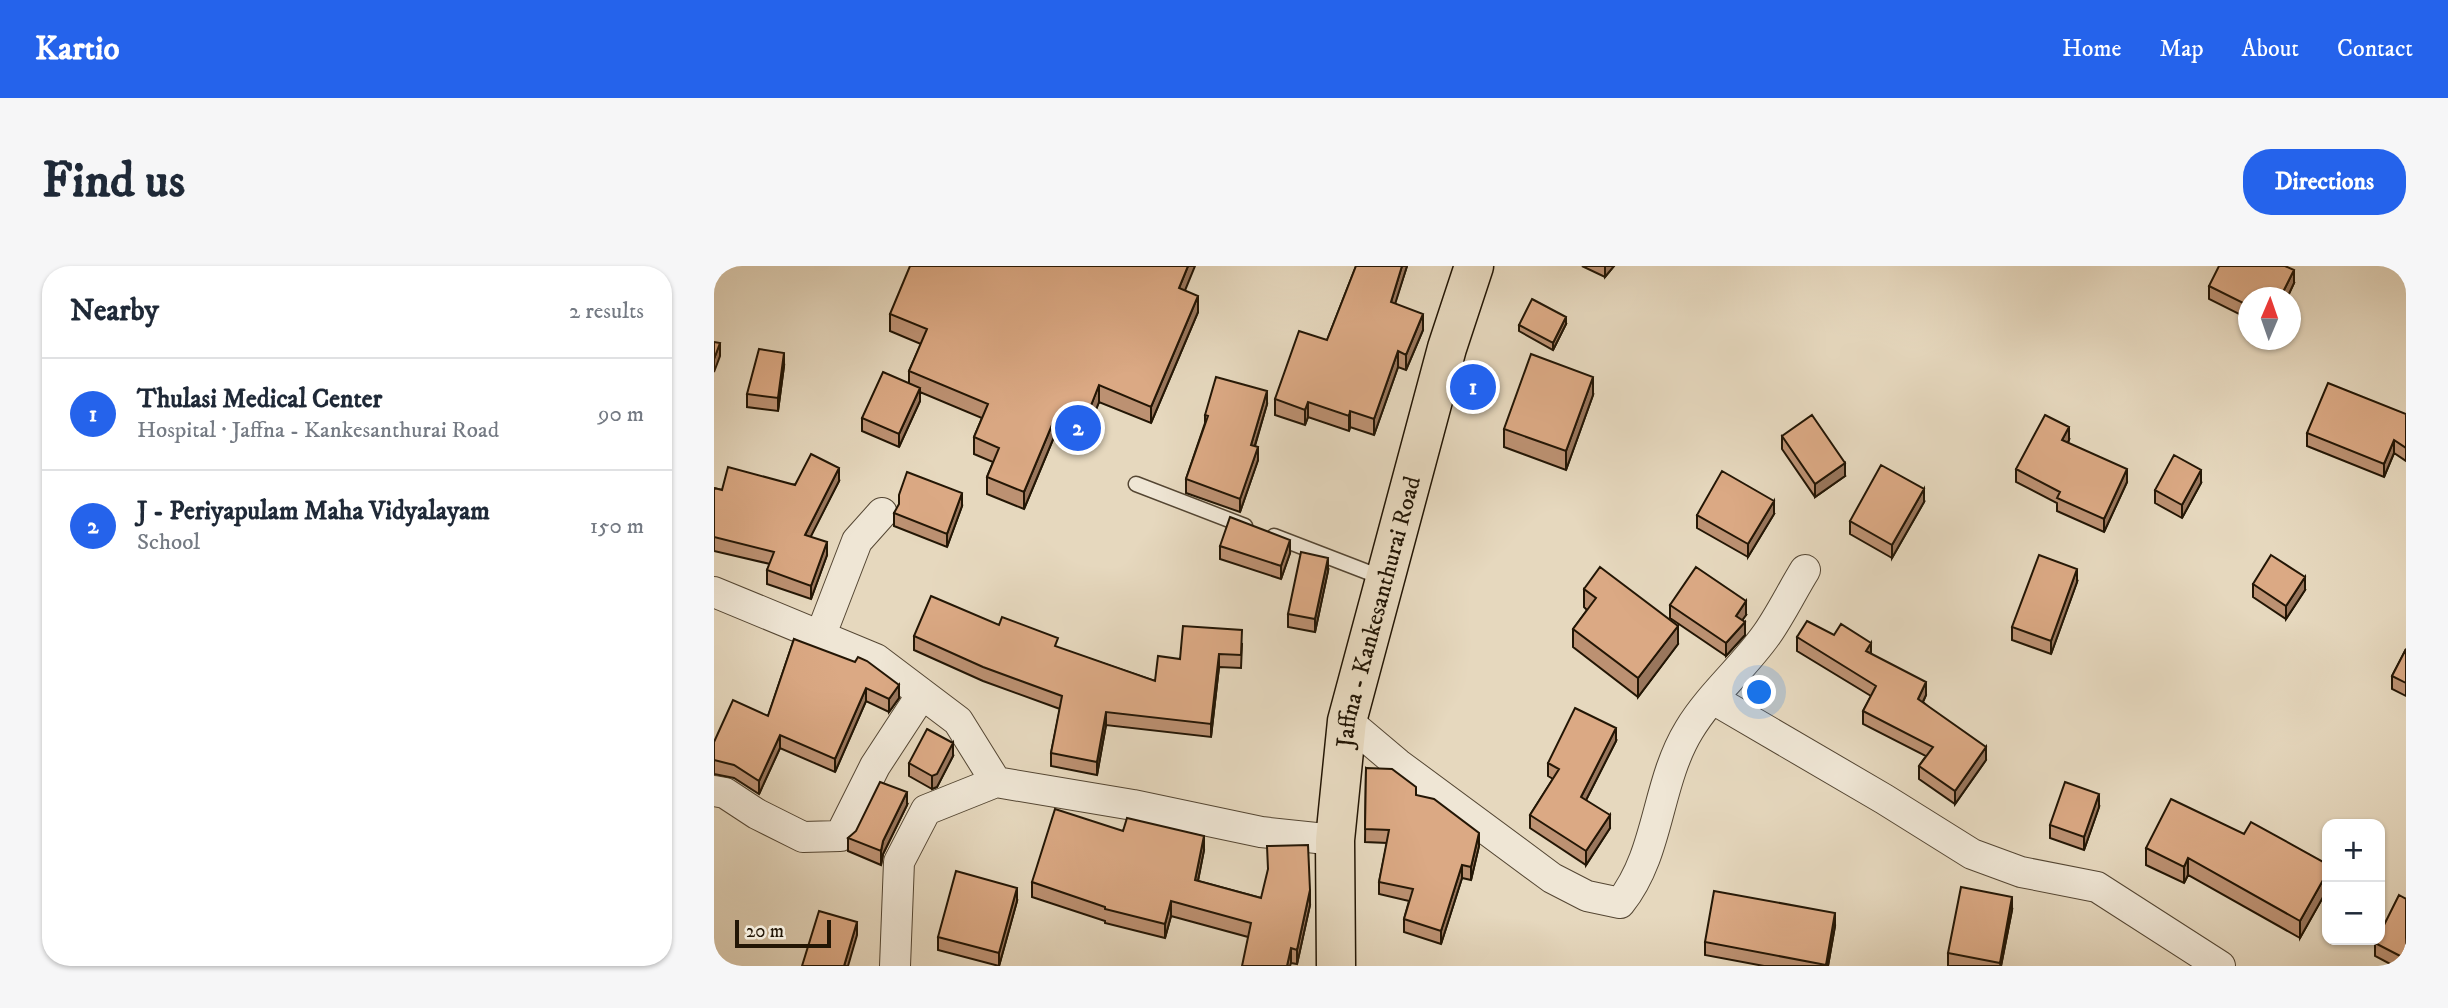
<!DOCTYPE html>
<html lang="en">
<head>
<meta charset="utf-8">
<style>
	:root { --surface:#fff; --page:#f6f6f7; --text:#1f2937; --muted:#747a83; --line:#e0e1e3; --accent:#2563eb }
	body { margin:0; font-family:"IM FELL DW Pica",serif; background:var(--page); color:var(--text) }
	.controls { position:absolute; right:21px; bottom:21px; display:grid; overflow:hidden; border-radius:14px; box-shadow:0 2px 5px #0004 }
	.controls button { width:63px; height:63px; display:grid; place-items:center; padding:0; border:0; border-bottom:2px solid var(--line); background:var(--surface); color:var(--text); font:35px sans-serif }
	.compass { position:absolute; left:1524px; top:21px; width:63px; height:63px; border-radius:50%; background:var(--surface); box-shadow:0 2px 5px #0004; rotate:2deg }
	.scale { position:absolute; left:21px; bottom:18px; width:96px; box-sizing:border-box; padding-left:7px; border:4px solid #231605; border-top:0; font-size:19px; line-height:24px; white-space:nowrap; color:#231605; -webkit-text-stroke:5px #efe6d5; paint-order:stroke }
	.you { position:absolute; left:1046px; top:427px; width:24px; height:24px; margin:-18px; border:5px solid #fff; border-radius:50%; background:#1a73e8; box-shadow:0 0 0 10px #1a73e833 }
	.badge { display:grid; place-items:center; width:46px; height:46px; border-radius:50%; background:var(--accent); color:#fff; font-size:23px; font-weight:700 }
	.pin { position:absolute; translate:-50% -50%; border:4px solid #fff; box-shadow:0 2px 7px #0006 }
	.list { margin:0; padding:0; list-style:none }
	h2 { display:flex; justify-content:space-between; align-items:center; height:91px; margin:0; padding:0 28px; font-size:30px }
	h2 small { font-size:23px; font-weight:400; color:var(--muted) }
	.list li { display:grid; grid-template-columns:46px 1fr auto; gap:21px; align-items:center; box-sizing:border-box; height:112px; padding:0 28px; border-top:2px solid var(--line) }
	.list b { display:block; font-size:26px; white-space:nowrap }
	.list p { margin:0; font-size:23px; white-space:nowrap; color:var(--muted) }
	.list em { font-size:23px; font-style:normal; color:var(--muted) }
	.map { position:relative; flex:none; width:1692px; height:700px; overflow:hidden; border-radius:28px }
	header { display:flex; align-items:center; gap:42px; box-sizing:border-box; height:98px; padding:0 35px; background:var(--accent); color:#fff }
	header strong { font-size:33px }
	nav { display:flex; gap:38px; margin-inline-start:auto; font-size:24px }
	.intro { display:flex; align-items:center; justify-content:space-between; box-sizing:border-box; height:168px; padding:0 42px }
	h1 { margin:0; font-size:49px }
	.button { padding:18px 32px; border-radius:28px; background:var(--accent); color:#fff; font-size:24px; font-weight:700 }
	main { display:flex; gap:42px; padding:0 42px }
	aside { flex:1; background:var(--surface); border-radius:28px; box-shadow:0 2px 5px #0004 }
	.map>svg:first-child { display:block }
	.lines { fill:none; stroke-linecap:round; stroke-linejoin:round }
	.service-casing { stroke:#544633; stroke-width:17 }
	.minor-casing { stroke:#544633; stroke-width:32 }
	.primary-casing { stroke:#231605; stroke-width:41 }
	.service { stroke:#efe6d5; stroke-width:14 }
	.minor { stroke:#efe6d5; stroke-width:30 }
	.primary { stroke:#e6d8be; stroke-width:38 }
	.wall { fill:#bc9172; stroke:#231605; stroke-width:2 }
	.shaded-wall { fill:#99765c; stroke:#231605; stroke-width:2 }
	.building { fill:#dba984; stroke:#231605; stroke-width:2 }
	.labels { text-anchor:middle; stroke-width:7; stroke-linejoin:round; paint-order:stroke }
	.street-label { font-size:24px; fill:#231605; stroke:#efe6d5 }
</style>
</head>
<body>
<header>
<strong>Kartio</strong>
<nav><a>Home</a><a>Map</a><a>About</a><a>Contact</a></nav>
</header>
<div class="intro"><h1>Find us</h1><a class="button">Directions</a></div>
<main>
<aside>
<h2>Nearby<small>2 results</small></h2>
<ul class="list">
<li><span class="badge">1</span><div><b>Thulasi Medical Center</b><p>Hospital · Jaffna - Kankesanthurai Road</p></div><em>90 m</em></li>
<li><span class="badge">2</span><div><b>J - Periyapulam Maha Vidyalayam</b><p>School</p></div><em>150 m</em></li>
</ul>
</aside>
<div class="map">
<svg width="1692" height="700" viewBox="0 0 1692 700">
	<rect width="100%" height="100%" fill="#e6d8be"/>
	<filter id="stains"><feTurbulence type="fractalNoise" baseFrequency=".00286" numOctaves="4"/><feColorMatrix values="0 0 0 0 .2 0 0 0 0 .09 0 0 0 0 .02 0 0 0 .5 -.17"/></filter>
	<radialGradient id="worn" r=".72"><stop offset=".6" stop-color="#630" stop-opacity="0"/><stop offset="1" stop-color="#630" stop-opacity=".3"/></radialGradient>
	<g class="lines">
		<g class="service-casing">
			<path id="service" d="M 422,218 L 531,260
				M 560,270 L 669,312"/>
		</g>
		<g class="minor-casing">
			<path id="minor" d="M 0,326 L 162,393 L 244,455 L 282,516
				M 106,371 L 143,275 L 168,247
				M 999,433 L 1170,533 L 1258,588 L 1307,606 L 1383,621 L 1506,700
				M 633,455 L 684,498 L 838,612 L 873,630 L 906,637 C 946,587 942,518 975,464 C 996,429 1029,402 1053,368 C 1067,348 1078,325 1091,304
				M 0,525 L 11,527 L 43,548 L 89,571 L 126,570 L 161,500 L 208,428
				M 181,700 L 185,596 L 212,544 L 282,516 L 419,539 L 547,566 L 621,574"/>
		</g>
		<g class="primary-casing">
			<g id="primary">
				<path id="s1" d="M 622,700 L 621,574 L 633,455 L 733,82 L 760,0"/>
			</g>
		</g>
		<use href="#service" class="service"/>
		<use href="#minor" class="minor"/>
		<use href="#primary" class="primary"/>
	</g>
	<path class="wall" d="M 642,0 L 693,0 L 681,37 L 709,64 L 692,104 L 684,101 L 660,169 L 636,161 L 635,165 L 594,151 L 591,159 L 561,149 L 561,133 L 613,74 Z
		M 868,0 L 900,0 L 891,11 Z
		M 1580,17 L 1573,32 L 1535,32 L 1535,53 L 1495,33 L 1495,20 Z
		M 471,24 L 484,46 L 437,157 L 385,136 L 367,181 L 340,171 L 310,243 L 273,228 L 273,211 L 279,196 L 260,188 L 260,171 L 268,152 L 206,126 L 206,135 L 185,181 L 148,165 L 148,152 L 195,117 L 195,105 L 207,78 L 176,65 L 176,48 Z
		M 852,58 L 839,84 L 805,65 L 805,59 Z
		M 70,100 L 64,145 L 33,141 L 33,128 Z
		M 879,129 L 852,204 L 790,181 L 790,163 Z
		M 553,138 L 541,180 L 544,194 L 526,246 L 472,227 L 472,213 L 491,157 L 491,149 Z
		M 1692,148 L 1692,195 L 1680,187 L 1670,211 L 1593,180 L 1593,167 Z
		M 1068,170 L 1131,210 L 1101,231 L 1068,183 Z
		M 1355,174 L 1354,177 L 1413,216 L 1390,266 L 1343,245 L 1343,237 L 1302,216 L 1302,203 Z
		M 125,215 L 96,271 L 113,289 L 97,333 L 53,318 L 53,304 L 56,298 L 0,285 L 0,222 L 8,224 Z
		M 1487,217 L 1468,252 L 1441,237 L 1441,224 Z
		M 1210,236 L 1178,292 L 1136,268 L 1136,255 Z
		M 248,240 L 233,281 L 180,260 L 180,247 Z
		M 1060,248 L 1034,291 L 983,262 L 983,249 Z
		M 506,280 L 576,287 L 567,313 L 506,293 Z
		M 614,305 L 601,366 L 574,361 L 574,348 Z
		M 1363,316 L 1337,388 L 1298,374 L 1298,361 Z
		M 1539,318 L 1591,324 L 1572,353 L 1539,331 Z
		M 870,323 L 964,378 L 924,431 L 859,381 L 859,363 L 873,344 L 870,341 Z
		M 956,339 L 1032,349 L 1028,354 L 1031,369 L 1012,390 L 956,352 Z
		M 285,359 L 344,382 L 441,415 L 466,393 L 528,378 L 527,402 L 505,401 L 497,471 L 392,459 L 383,509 L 337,500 L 337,487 L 346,443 L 269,415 L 200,384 L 200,370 Z
		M 1083,371 L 1157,388 L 1212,429 L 1209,436 L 1272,494 L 1241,538 L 1205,513 L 1205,500 L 1212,490 L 1149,458 L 1149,445 L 1157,430 L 1083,385 Z
		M 80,373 L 185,432 L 175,446 L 152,435 L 121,506 L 66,482 L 45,528 L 20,512 L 0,508 L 0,476 L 54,450 Z
		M 1692,383 L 1692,430 L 1678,423 L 1678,410 Z
		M 902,475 L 872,534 L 896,562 L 872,599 L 816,562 L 816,549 L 839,513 L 834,510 L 834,497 Z
		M 239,490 L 223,521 L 218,523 L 195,510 L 195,497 Z
		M 652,502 L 702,529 L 765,580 L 757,614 L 748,612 L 727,678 L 690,666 L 690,653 L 695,635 L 665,628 L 665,616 L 673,577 L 651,576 Z
		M 193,539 L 169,588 L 167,599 L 134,585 L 134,572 Z
		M 1385,541 L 1370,584 L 1336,572 L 1336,559 Z
		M 409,565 L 490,584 L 484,615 L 547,632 L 596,639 L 583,698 L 577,697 L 534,671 L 457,650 L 451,672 L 391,657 L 391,655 L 318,631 L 318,616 Z
		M 1530,568 L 1613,598 L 1613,624 L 1586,672 L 1474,609 L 1470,617 L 1432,599 L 1432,582 Z
		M 1692,633 L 1692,700 L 1680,700 L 1661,690 L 1661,677 Z
		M 303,635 L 285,700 L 224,684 L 224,671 Z
		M 1298,644 L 1287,700 L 1234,700 L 1234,687 Z
		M 1121,660 L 1114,700 L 1050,700 L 991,689 L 991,676 Z"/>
	<path class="shaded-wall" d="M 0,0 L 4,0 L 0,12 Z
		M 474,0 L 481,0 L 465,39 L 465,22 Z
		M 688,0 L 693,0 L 677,51 L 677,36 Z
		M 891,0 L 900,0 L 891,11 Z
		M 1580,4 L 1580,17 L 1573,32 L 1566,32 Z
		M 484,30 L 484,46 L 437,157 L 437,141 Z
		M 709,48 L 709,64 L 692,104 L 692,89 Z
		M 852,51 L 852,58 L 839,84 L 839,77 Z
		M 6,77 L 6,90 L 0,106 L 0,93 Z
		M 684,85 L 684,101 L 660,169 L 660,153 Z
		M 70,87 L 70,100 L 64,145 L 64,132 Z
		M 879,111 L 879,129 L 852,204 L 852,185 Z
		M 385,119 L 385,136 L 367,181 L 367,165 Z
		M 206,122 L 206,135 L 185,181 L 185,168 Z
		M 553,125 L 553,138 L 537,192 L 537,179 Z
		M 594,136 L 594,151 L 591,159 L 591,144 Z
		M 636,145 L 636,161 L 635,165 L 635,150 Z
		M 340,154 L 340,171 L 310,243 L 310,226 Z
		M 1355,161 L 1355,174 L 1348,187 L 1348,174 Z
		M 1680,174 L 1680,187 L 1670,211 L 1670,198 Z
		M 544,181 L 544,194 L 526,246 L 526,233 Z
		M 1131,197 L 1131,210 L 1101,231 L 1101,218 Z
		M 125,202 L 125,215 L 91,282 L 91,269 Z
		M 1413,203 L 1413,216 L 1390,266 L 1390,253 Z
		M 1487,204 L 1487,217 L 1468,252 L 1468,239 Z
		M 1210,223 L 1210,236 L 1178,292 L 1178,279 Z
		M 248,227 L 248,240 L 233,281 L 233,268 Z
		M 1060,235 L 1060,248 L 1034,291 L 1034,278 Z
		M 576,274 L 576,287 L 567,313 L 567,300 Z
		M 113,276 L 113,289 L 97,333 L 97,320 Z
		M 614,292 L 614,305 L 601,366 L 601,353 Z
		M 1363,303 L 1363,316 L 1337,388 L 1337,375 Z
		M 1591,311 L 1591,324 L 1572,353 L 1572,340 Z
		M 1032,335 L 1032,349 L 1022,363 L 1022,350 Z
		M 1031,356 L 1031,369 L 1012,390 L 1012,377 Z
		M 964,360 L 964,378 L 924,431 L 924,412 Z
		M 1157,377 L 1157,390 L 1152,385 Z
		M 505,388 L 505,401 L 497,471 L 497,458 Z
		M 1212,416 L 1212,429 L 1204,446 L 1204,433 Z
		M 185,419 L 185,432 L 175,446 L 175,433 Z
		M 152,422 L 152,435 L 121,506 L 121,493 Z
		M 392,446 L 392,459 L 383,509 L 383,496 Z
		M 902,462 L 902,475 L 867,544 L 867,531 Z
		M 66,469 L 66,482 L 45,528 L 45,515 Z
		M 239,477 L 239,490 L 223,521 L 218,523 L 218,510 Z
		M 1272,481 L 1272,494 L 1241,538 L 1241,525 Z
		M 193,526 L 193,539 L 169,588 L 167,599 L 167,585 L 169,575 Z
		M 1385,528 L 1385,541 L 1370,584 L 1370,571 Z
		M 896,549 L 896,562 L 872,599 L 872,585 Z
		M 765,567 L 765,580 L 757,614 L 757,601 Z
		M 490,570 L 490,584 L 481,629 L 481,614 Z
		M 1474,592 L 1474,609 L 1470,617 L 1470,601 Z
		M 748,599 L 748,612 L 727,678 L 727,665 Z
		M 1613,607 L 1613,624 L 1586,672 L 1586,655 Z
		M 303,622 L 303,635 L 285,700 L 285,687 Z
		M 596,624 L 596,639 L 583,698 L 583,684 Z
		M 1298,631 L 1298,644 L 1287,700 L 1286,700 Z
		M 457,635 L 457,650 L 451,672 L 451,658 Z
		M 1121,647 L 1121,660 L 1114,700 L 1112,700 Z
		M 143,656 L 143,669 L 134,700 L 130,700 Z
		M 577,682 L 577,697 L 576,700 L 573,700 Z"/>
	<path class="building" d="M 196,0 L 474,0 L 465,22 L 484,30 L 437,141 L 385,119 L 367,165 L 340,154 L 310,226 L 273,211 L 285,182 L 260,171 L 274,138 L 195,105 L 213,63 L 176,48 Z
		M 642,0 L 688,0 L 677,36 L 709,48 L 692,89 L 684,85 L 660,153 L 636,145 L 635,150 L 594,136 L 591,144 L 561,133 L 585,65 L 613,74 Z
		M 1505,0 L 1571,0 L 1580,4 L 1566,32 L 1535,32 L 1535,40 L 1495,20 Z
		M 818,33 L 852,51 L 839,77 L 805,59 Z
		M 0,76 L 6,77 L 0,93 Z
		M 45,83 L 70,87 L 64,132 L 33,128 Z
		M 817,88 L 879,111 L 852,185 L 790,163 Z
		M 169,106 L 206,122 L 185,168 L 148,152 Z
		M 502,111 L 553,125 L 537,179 L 544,181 L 526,233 L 472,213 L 494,150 L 491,149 Z
		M 1614,117 L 1692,148 L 1692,182 L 1680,174 L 1670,198 L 1593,167 Z
		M 1098,149 L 1131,197 L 1101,218 L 1068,170 Z
		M 1331,149 L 1355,161 L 1348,174 L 1413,203 L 1390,253 L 1343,232 L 1346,226 L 1302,203 Z
		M 97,188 L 125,202 L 91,269 L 113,276 L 97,320 L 53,304 L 60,286 L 0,271 L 0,222 L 8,224 L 14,201 L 81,219 Z
		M 1460,189 L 1487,204 L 1468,239 L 1441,224 Z
		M 1167,199 L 1210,223 L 1178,279 L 1136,255 Z
		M 1008,205 L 1060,235 L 1034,278 L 983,249 Z
		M 193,206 L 248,227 L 233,268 L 180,247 L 185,238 L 185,229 Z
		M 516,251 L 576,274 L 567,300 L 506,280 Z
		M 587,286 L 614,292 L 601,353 L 574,348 Z
		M 1325,289 L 1363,303 L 1337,375 L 1298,361 Z
		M 1557,289 L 1591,311 L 1572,340 L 1539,318 Z
		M 886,301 L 964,360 L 924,412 L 859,363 L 882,332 L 870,323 Z
		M 982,301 L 1032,335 L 1022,350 L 1031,356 L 1012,377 L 956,339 Z
		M 217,330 L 285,359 L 288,351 L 344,372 L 341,380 L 441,415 L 444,390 L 466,393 L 469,360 L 528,364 L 527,389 L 505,388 L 497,458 L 392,446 L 383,496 L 337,487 L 348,430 L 269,401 L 200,370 Z
		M 1093,355 L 1120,369 L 1127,358 L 1157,377 L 1152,385 L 1212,416 L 1204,433 L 1272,481 L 1241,525 L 1205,500 L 1219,481 L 1149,445 L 1162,420 L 1083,371 Z
		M 80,373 L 141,396 L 144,391 L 153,395 L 185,419 L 175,433 L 152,422 L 121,493 L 66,469 L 45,515 L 20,499 L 0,494 L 0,476 L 19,434 L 54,450 Z
		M 1692,383 L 1692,417 L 1678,410 Z
		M 861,442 L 902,462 L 867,531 L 896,549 L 872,585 L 816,549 L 845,503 L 834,497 Z
		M 213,463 L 239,477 L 223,508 L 218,510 L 195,497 Z
		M 652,502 L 678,503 L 702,521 L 702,529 L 720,533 L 765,567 L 757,601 L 748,599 L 727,665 L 690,653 L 699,623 L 665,616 L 675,564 L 651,563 Z
		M 166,516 L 193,526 L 169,575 L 167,585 L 134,572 L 142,565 Z
		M 1351,516 L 1385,528 L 1370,571 L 1336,559 Z
		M 1457,533 L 1530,568 L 1537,556 L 1613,598 L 1613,607 L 1586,655 L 1474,592 L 1470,601 L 1432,582 Z
		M 341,543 L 409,565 L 413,552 L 490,570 L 481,614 L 547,632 L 554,603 L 553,580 L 594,579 L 596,624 L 583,684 L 577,682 L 573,700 L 528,700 L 537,657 L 457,635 L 451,658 L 391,643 L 391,641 L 318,616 Z
		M 242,605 L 303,622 L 285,687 L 224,671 Z
		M 1247,621 L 1298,631 L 1286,697 L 1234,687 Z
		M 1000,625 L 1121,647 L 1112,699 L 991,676 Z
		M 1685,629 L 1692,633 L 1692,693 L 1661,677 L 1662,674 L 1666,674 L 1666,667 Z
		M 105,645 L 143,656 L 130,700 L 88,700 Z"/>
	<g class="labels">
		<g class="street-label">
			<text dy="8" stroke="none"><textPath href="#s1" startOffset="359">Jaffna - Kankesanthurai Road</textPath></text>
		</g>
	</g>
	<rect width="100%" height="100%" filter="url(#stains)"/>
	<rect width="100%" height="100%" fill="url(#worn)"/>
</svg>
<div class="controls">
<button>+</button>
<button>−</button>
</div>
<svg class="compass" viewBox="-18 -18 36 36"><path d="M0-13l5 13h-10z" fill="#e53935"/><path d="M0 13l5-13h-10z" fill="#747a83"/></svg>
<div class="scale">20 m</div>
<div class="you"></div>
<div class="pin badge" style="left:759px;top:121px">1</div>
<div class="pin badge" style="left:364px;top:162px">2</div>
</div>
</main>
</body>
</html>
